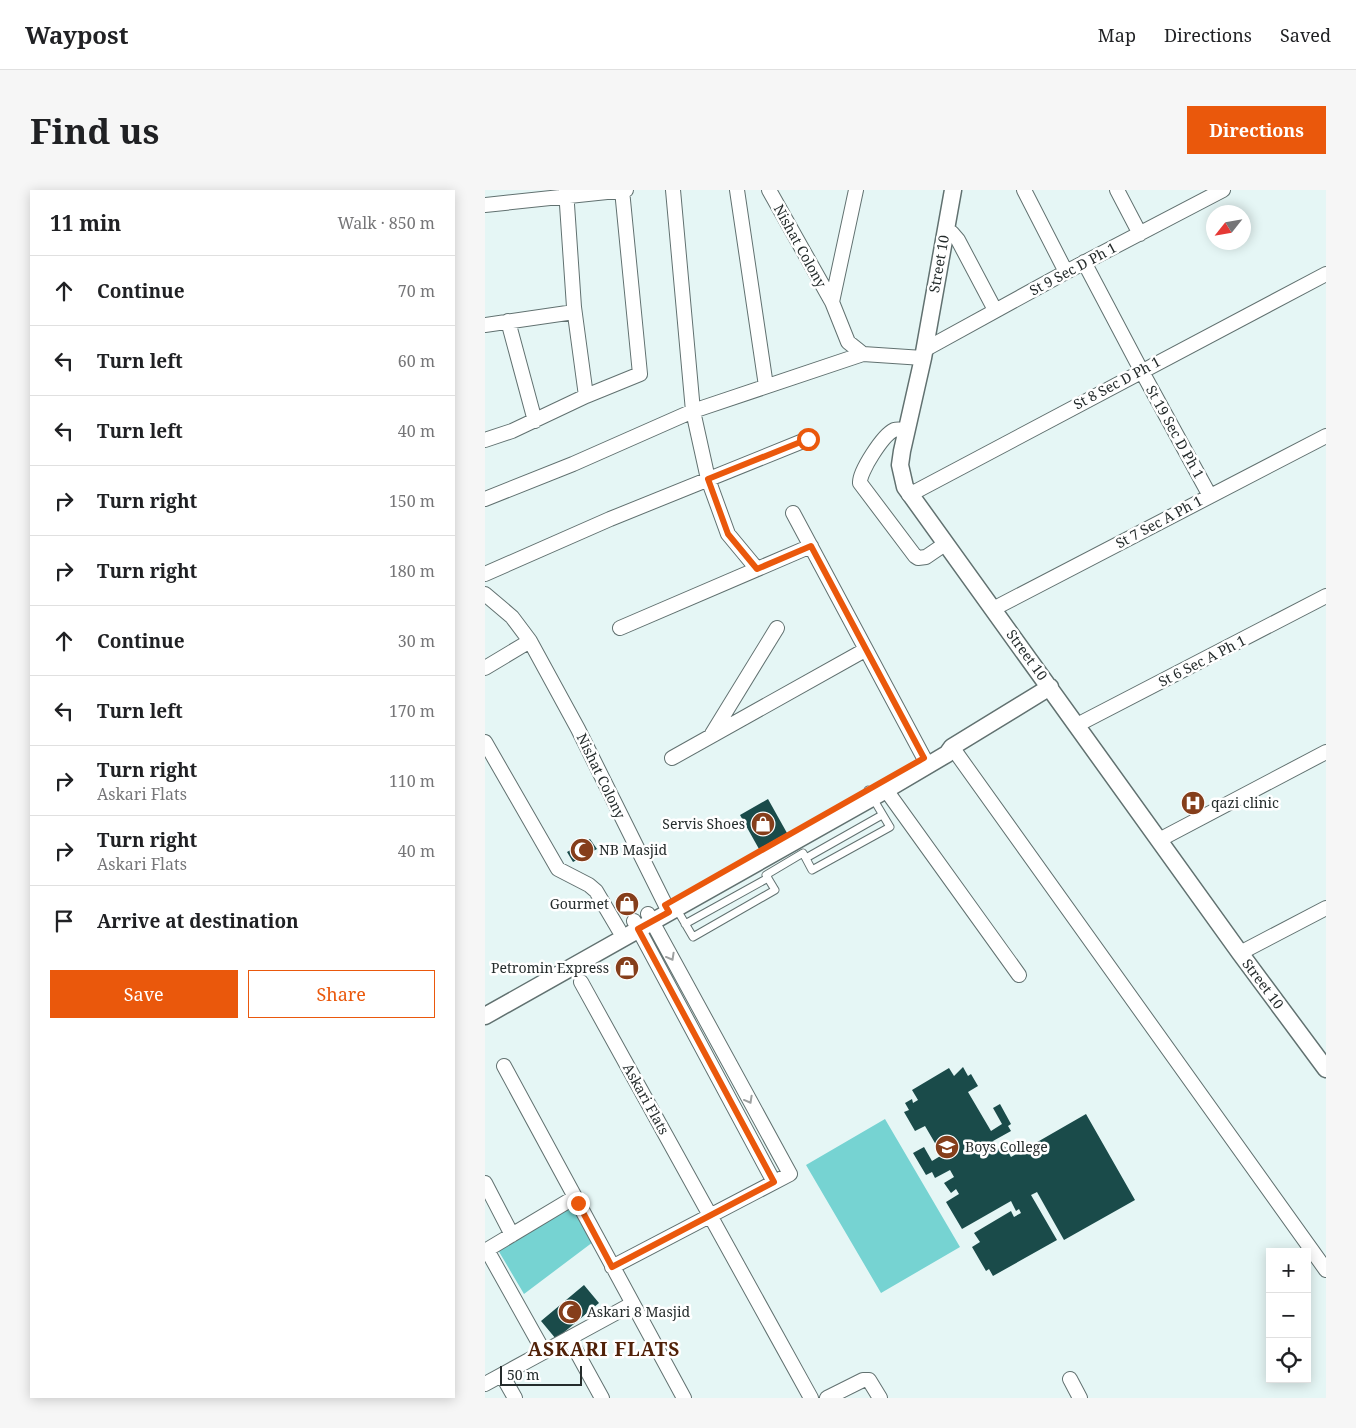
<!DOCTYPE html>
<html lang="en">
<head>
<meta charset="utf-8">
<style>
	:root { --surface:#fff; --page:#f6f6f6; --text:#202124; --muted:#757577; --line:#e0e0e0; --accent:#ea580c }
	body { margin:0; font-family:"Noto Serif",serif; background:var(--page); color:var(--text) }
	.controls { position:absolute; right:15px; bottom:15px; display:grid; overflow:hidden; border-radius:0px; box-shadow:0 2px 12px #0003 }
	.controls button { width:45px; height:45px; display:grid; place-items:center; padding:0; border:0; border-bottom:1px solid var(--line); background:var(--surface); color:var(--text); font:25px sans-serif }
	.compass { position:absolute; left:721px; top:15px; width:45px; height:45px; border-radius:50%; background:var(--surface); box-shadow:0 2px 12px #0003; rotate:239deg }
	.scale { position:absolute; left:15px; bottom:12px; width:82px; box-sizing:border-box; padding-left:5px; border:2px solid #252c2c; border-top:0; font-size:14px; line-height:18px; white-space:nowrap; color:#252c2c; -webkit-text-stroke:4px #fff; paint-order:stroke }
	.stop { position:absolute; width:15px; height:15px; margin:-11px; border:4px solid #ea580c; border-radius:50%; background:#fff }
	.stop.end { background:#ea580c; border-color:#fff; box-shadow:0 1px 5px #0008 }
	.list { margin:0; padding:0; list-style:none }
	h2 { display:flex; justify-content:space-between; align-items:center; height:65px; margin:0; padding:0 20px; font-size:21px }
	h2 small { font-size:16px; font-weight:400; color:var(--muted) }
	.list li { display:grid; grid-template-columns:32px 1fr auto; gap:15px; align-items:center; box-sizing:border-box; height:70px; padding:0 20px; border-top:1px solid var(--line) }
	.list b { display:block; font-size:19px; white-space:nowrap }
	.list p { margin:0; font-size:16px; white-space:nowrap; color:var(--muted) }
	.list em { font-size:16px; font-style:normal; color:var(--muted) }
	.actions { display:flex; gap:10px; padding:15px 20px }
	.actions a { flex:1; padding:11px 0; border:1px solid var(--accent); border-radius:0px; text-align:center; font-size:18px; color:var(--accent) }
	.actions .main { background:var(--accent); color:#fff }
	.icon { flex:none; width:28px; height:28px; fill:none; stroke:currentColor; stroke-width:2; stroke-linecap:round; stroke-linejoin:round }
	.map { position:relative; flex:none; width:841px; height:1208px; overflow:hidden; border-radius:0px }
	header { display:flex; align-items:center; gap:30px; box-sizing:border-box; height:70px; padding:0 25px; background:var(--surface); border-bottom:1px solid var(--line) }
	header strong { font-size:24px }
	nav { display:flex; gap:28px; margin-inline-start:auto; font-size:18px }
	.intro { display:flex; align-items:center; justify-content:space-between; box-sizing:border-box; height:120px; padding:0 30px }
	h1 { margin:0; font-size:35px }
	.button { padding:12px 22px; border-radius:0px; background:var(--accent); color:#fff; font-size:18px; font-weight:700 }
	main { display:flex; gap:30px; padding:0 30px }
	aside { flex:1; background:var(--surface); border-radius:0px; box-shadow:0 2px 12px #0003 }
	.map>svg:first-child { display:block }
	.green { fill:#76d3d2 }
	.building { fill:#1a4b4a }
	.lines { fill:none; stroke-linecap:round; stroke-linejoin:round }
	.service-casing { stroke:#617170; stroke-width:9 }
	.minor-casing { stroke:#617170; stroke-width:16 }
	.tertiary-casing { stroke:#617170; stroke-width:19 }
	.service { stroke:#fff; stroke-width:7 }
	.minor { stroke:#fff; stroke-width:14 }
	.tertiary { stroke:#fff; stroke-width:16 }
	.oneway { stroke:#9da0a0 }
	.route { stroke:#ea580c; stroke-width:6 }
	.labels { text-anchor:middle; stroke-width:5; stroke-linejoin:round; paint-order:stroke }
	.street-label { font-size:14px; fill:#252c2c; stroke:#fff }
	.poi-label { font-size:14px; fill:#252c2c; stroke:#fff; text-anchor:start }
	.district-label { font-size:19px; font-weight:bold; letter-spacing:1px; fill:#512108; stroke:#fff }
</style>
</head>
<body>
<header>
<strong>Waypost</strong>
<nav><a>Map</a><a>Directions</a><a>Saved</a></nav>
</header>
<div class="intro"><h1>Find us</h1><a class="button">Directions</a></div>
<main>
<aside>
<h2>11 min<small>Walk · 850 m</small></h2>
<ul class="list">
<li><svg class="icon" aria-label="ahead" viewBox="0 0 24 24"><path d="M12 20V5M6 11l6-6 6 6"/></svg><div><b>Continue</b></div><em>70 m</em></li>
<li><svg class="icon" aria-label="left" viewBox="0 0 24 24"><path d="M17 20v-9H6M10 6l-5 5 5 5"/></svg><div><b>Turn left</b></div><em>60 m</em></li>
<li><svg class="icon" aria-label="left" viewBox="0 0 24 24"><path d="M17 20v-9H6M10 6l-5 5 5 5"/></svg><div><b>Turn left</b></div><em>40 m</em></li>
<li><svg class="icon" aria-label="right" viewBox="0 0 24 24"><path d="M7 20v-9h11M14 6l5 5-5 5"/></svg><div><b>Turn right</b></div><em>150 m</em></li>
<li><svg class="icon" aria-label="right" viewBox="0 0 24 24"><path d="M7 20v-9h11M14 6l5 5-5 5"/></svg><div><b>Turn right</b></div><em>180 m</em></li>
<li><svg class="icon" aria-label="ahead" viewBox="0 0 24 24"><path d="M12 20V5M6 11l6-6 6 6"/></svg><div><b>Continue</b></div><em>30 m</em></li>
<li><svg class="icon" aria-label="left" viewBox="0 0 24 24"><path d="M17 20v-9H6M10 6l-5 5 5 5"/></svg><div><b>Turn left</b></div><em>170 m</em></li>
<li><svg class="icon" aria-label="right" viewBox="0 0 24 24"><path d="M7 20v-9h11M14 6l5 5-5 5"/></svg><div><b>Turn right</b><p>Askari Flats</p></div><em>110 m</em></li>
<li><svg class="icon" aria-label="right" viewBox="0 0 24 24"><path d="M7 20v-9h11M14 6l5 5-5 5"/></svg><div><b>Turn right</b><p>Askari Flats</p></div><em>40 m</em></li>
<li><svg class="icon" aria-label="arrive" viewBox="0 0 24 24"><path d="M6 21V4h12l-3 4 3 4H6"/></svg><div><b>Arrive at destination</b></div></li>
</ul>
<div class="actions"><a class="main">Save</a><a>Share</a></div>
</aside>
<div class="map">
<svg width="841" height="1208" viewBox="0 0 841 1208">
	<rect width="100%" height="100%" fill="#e5f6f5"/>
	<path class="green" d="M 400,929 L 475,1057 L 396,1103 L 321,975 Z
		M 93,1013 L 112,1049 L 39,1104 L 13,1060 Z"/>
	<path class="building" d="M 283,609 L 302,643 L 274,659 L 255,625 Z
		M 105,649 L 112,659 L 88,672 L 82,662 Z
		M 141,703 L 152,721 L 143,726 L 133,707 Z
		M 478,877 L 483,886 L 486,884 L 493,896 L 483,902 L 506,941 L 517,934 L 508,918 L 515,914 L 526,934 L 523,936 L 526,941 L 508,951 L 512,959 L 519,955 L 526,967 L 601,924 L 650,1010 L 579,1050 L 552,1002 L 546,1005 L 572,1050 L 508,1086 L 504,1079 L 501,1081 L 487,1057 L 495,1052 L 489,1043 L 526,1021 L 529,1027 L 536,1023 L 534,1019 L 531,1021 L 526,1011 L 477,1039 L 461,1012 L 474,1004 L 471,999 L 466,1003 L 459,993 L 469,987 L 465,980 L 450,988 L 447,982 L 441,985 L 428,963 L 439,957 L 447,971 L 457,965 L 440,936 L 430,941 L 419,922 L 424,920 L 420,913 L 427,909 L 428,913 L 433,910 L 427,900 L 464,878 L 469,886 Z
		M 99,1095 L 114,1113 L 71,1149 L 56,1131 Z"/>
	<g class="lines">
		<g class="service-casing">
			<path id="service" d="M 321,668 L 397,625
				M 191,718 L 208,747 L 290,700 L 281,685 L 318,663 L 327,680 L 405,637 L 383,600
				M 200,734 L 283,688"/>
		</g>
		<g class="minor-casing">
			<path id="minor" d="M 81,0 L 89,117 L 101,206
				M 188,0 L 208,221 L 223,289 L 243,344 L 272,379
				M 252,0 L 281,196
				M 284,0 L 347,112 L 363,152 L 378,164 L 438,168
				M 539,0 L 581,82
				M 632,0 L 655,44
				M 0,15 L 141,0
				M 460,41 L 467,43 L 473,50 L 510,120
				M 599,72 L 656,180 L 725,306
				M 347,112 L 371,0
				M 23,131 L 50,231
				M 0,135 L 89,122
				M 439,160 L 581,82 L 738,0
				M 421,240 C 417,240 413,239 409,240 C 398,245 374,282 375,293 L 430,366 L 433,368 L 441,367 L 460,354
				M 0,250 L 27,241 L 101,206 L 155,184 L 137,0
				M 424,305 L 841,84
				M 0,309 L 88,274 L 208,221 L 378,164
				M 308,323 L 439,568
				M 0,384 L 125,329 L 323,249
				M 0,404 L 27,427 L 45,451 L 93,539 L 184,722
				M 508,419 L 841,246
				M 135,438 L 326,356
				M 0,478 L 45,451
				M 592,535 L 841,406
				M 227,544 L 292,438
				M 0,552 L 73,679 L 104,695 L 111,701 L 134,740
				M 467,557 L 841,1080
				M 187,568 L 380,460
				M 401,600 L 534,785
				M 674,650 L 841,562
				M 149,731 L 289,992
				M 755,763 L 841,718
				M 96,792 L 326,1208
				M 19,876 L 199,1208
				M 0,993 L 27,1045
				M 2,1060 L 59,1162
				M 0,1061 L 90,1007
				M 127,1077 L 305,984 L 163,724
				M 84,1148 L 117,1208
				M 17,1185 L 30,1208
				M 585,1189 L 595,1208
				M 0,1194 L 147,1114
				M 342,1208 L 378,1190 L 384,1190 L 395,1208"/>
		</g>
		<g class="tertiary-casing">
			<path id="tertiary" d="M 468,0 L 438,168 L 417,261 L 415,275 L 420,297 L 755,763 L 841,879
				M 0,826 L 401,600 L 462,564 L 467,557 L 565,497"/>
		</g>
		<use href="#service" class="service"/>
		<use href="#minor" class="minor"/>
		<use href="#tertiary" class="tertiary"/>
	</g>
	<defs><path id="oneway-chevron" d="M-2-3.5L2.5 0L-2 3.5" fill="none" stroke-width="1.6" stroke-linecap="round" stroke-linejoin="round" transform="scale(1.25)"/></defs>
	<g class="oneway">
		<use href="#oneway-chevron" transform="translate(186 767) rotate(61)"/>
		<use href="#oneway-chevron" transform="translate(264 910) rotate(61)"/>
	</g>
	<g class="lines">
		<path class="route" d="M 93,1013 L 127,1077 L 289,992 L 153,739 L 184,722 L 180,715 L 439,568 L 326,356 L 272,379 L 243,344 L 223,289 L 323,249"/>
	</g>
	<defs>
		<g id="hospital-disc" transform="scale(1.25)"><circle r="9.5" fill="#853e1b" stroke="#fff"/><path d="M-5-5h3v3.5h4V-5h3V5h-3V1.5h-4V5h-3Z" fill="#fff"/></g>
		<g id="shop-disc" transform="scale(1.25)"><circle r="9.5" fill="#853e1b" stroke="#fff"/><path d="M-5-2.5h2.3a2.7 3.5 0 0 1 5.4 0H5L5.5 6h-11ZM-1.5-2.5h3a1.5 2.3 0 0 0-3 0Z" fill="#fff"/></g>
		<g id="mosque-disc" transform="scale(1.25)"><circle r="9.5" fill="#853e1b" stroke="#fff"/><path d="M3.5-4.9A6 6 0 1 0 3.5 4.9A5 5 0 1 1 3.5-4.9Z" fill="#fff"/></g>
		<g id="school-disc" transform="scale(1.25)"><circle r="9.5" fill="#853e1b" stroke="#fff"/><path d="M0-5L7-2L0 1L-7-2ZM-4 1L0 2.5L4 1V4Q0 6-4 4Z" fill="#fff"/></g>
	</defs>
	<g fill-rule="evenodd">
		<use href="#hospital-disc" x="708" y="613"/>
		<use href="#shop-disc" x="278" y="634"/>
		<use href="#mosque-disc" x="97" y="660"/>
		<use href="#shop-disc" x="142" y="714"/>
		<use href="#shop-disc" x="142" y="778"/>
		<use href="#school-disc" x="462" y="957"/>
		<use href="#mosque-disc" x="85" y="1122"/>
	</g>
	<g class="labels">
		<g class="street-label">
			<text transform="translate(315 56) rotate(61)" y="5">Nishat Colony</text>
			<text transform="translate(454 74) rotate(-80)" y="5">Street 10</text>
			<text transform="translate(588 79) rotate(-28)" y="5">St 9 Sec D Ph 1</text>
			<text transform="translate(632 193) rotate(-28)" y="5">St 8 Sec D Ph 1</text>
			<text transform="translate(690 242) rotate(61)" y="5">St 19 Sec D Ph 1</text>
			<text transform="translate(674 332) rotate(-28)" y="5">St 7 Sec A Ph 1</text>
			<text transform="translate(542 465) rotate(54)" y="5">Street 10</text>
			<text transform="translate(717 471) rotate(-27)" y="5">St 6 Sec A Ph 1</text>
			<text transform="translate(116 586) rotate(64)" y="5">Nishat Colony</text>
			<text transform="translate(778 794) rotate(53)" y="5">Street 10</text>
			<text transform="translate(161 909) rotate(61)" y="5">Askari Flats</text>
		</g>
		<g class="poi-label">
			<text x="726" y="618">qazi clinic</text>
			<text x="260" y="639" text-anchor="end">Servis Shoes</text>
			<text x="114" y="665">NB Masjid</text>
			<text x="124" y="719" text-anchor="end">Gourmet</text>
			<text x="124" y="783" text-anchor="end">Petromin Express</text>
			<text x="480" y="962">Boys College</text>
			<text x="102" y="1127">Askari 8 Masjid</text>
		</g>
		<g class="district-label">
			<text x="119" y="1166">ASKARI FLATS</text>
		</g>
	</g>
</svg>
<div class="controls">
<button>+</button>
<button>−</button>
<button><svg class="icon" aria-label="locate" viewBox="0 0 24 24"><circle cx="12" cy="12" r="6"/><path d="M12 2v4M12 18v4M2 12h4M18 12h4"/></svg></button>
</div>
<svg class="compass" viewBox="-18 -18 36 36"><path d="M0-13l5 13h-10z" fill="#e53935"/><path d="M0 13l5-13h-10z" fill="#757577"/></svg>
<div class="scale">50 m</div>
<div class="stop" style="left:323px;top:249px"></div>
<div class="stop end" style="left:93px;top:1013px"></div>
</div>
</main>
</body>
</html>
